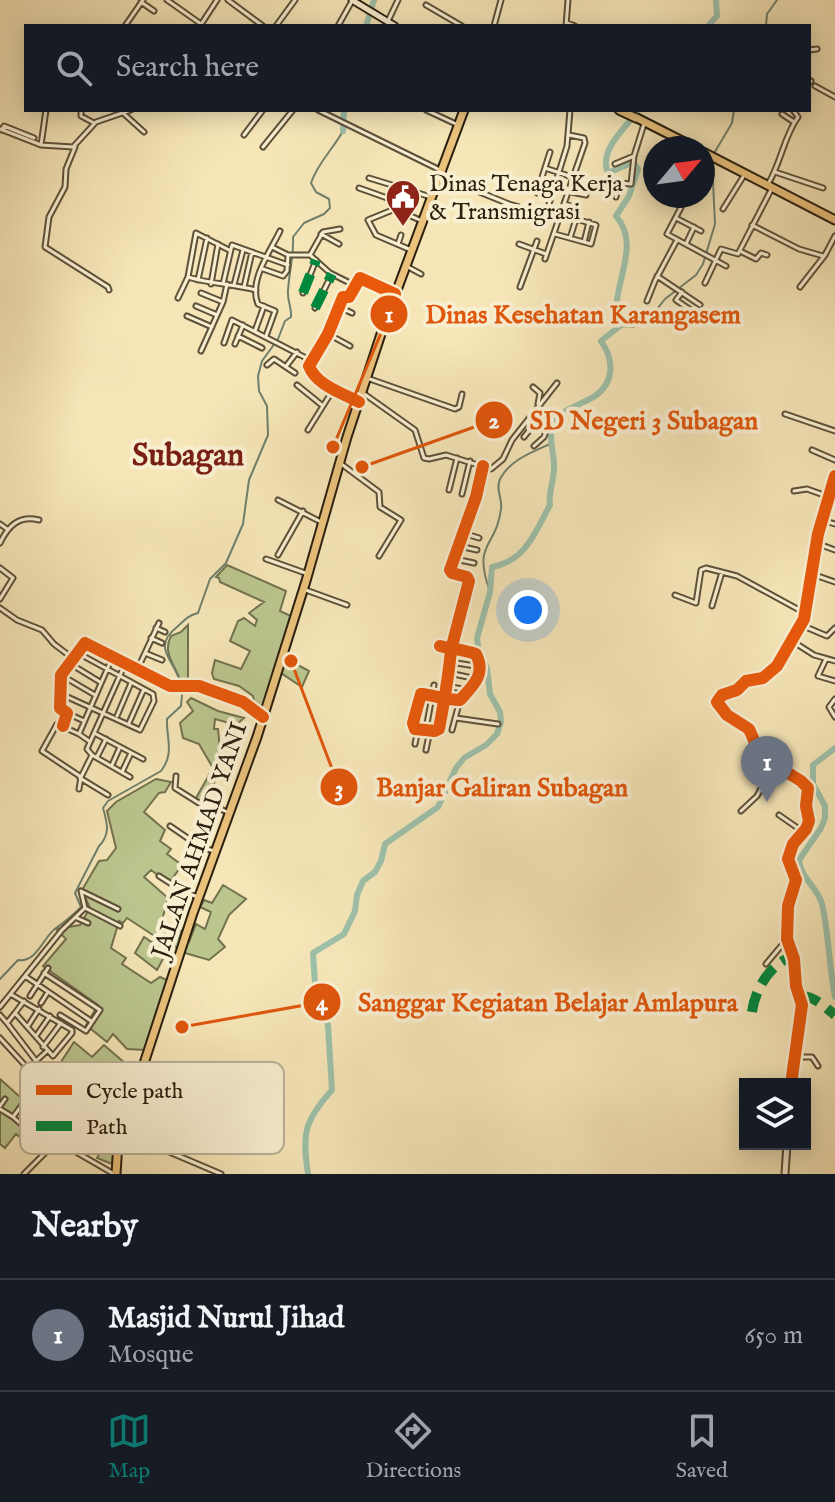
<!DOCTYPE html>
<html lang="en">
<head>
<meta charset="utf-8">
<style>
	:root { --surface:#171b24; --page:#20242c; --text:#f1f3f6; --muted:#9ea1a6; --line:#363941; --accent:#0f766e }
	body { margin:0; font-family:"IM FELL English",serif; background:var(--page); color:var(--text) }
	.controls { position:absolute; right:24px; bottom:24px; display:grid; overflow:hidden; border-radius:0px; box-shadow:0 4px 20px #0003 }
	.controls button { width:72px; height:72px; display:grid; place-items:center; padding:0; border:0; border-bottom:2px solid var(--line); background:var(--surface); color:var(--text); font:40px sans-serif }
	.compass { position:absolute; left:643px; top:136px; width:72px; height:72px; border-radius:50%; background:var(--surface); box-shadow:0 4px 20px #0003; rotate:61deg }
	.you { position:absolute; left:528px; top:610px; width:28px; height:28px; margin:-20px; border:6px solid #fff; border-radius:50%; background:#1a73e8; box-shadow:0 0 0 12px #1a73e833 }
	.badge { display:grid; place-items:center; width:52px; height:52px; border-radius:50%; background:var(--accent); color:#fff; font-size:26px; font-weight:700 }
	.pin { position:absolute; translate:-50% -66px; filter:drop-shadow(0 2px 4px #0008) }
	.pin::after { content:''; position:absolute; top:42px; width:28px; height:24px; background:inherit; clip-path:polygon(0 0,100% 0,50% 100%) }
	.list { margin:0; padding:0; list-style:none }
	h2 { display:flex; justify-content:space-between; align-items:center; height:104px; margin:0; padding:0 32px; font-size:34px }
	h2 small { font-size:26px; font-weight:400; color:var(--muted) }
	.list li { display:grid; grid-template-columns:52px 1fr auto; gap:24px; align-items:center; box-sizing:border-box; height:112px; padding:0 32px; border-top:2px solid var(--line) }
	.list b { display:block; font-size:30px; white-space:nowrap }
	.list p { margin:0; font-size:26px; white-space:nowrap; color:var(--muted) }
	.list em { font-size:26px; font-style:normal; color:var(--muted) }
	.icon { flex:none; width:44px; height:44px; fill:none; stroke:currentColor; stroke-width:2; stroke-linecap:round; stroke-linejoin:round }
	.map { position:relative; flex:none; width:835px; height:1174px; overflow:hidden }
	.search { position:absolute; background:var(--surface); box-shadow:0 4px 20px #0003; left:24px; right:24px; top:24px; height:88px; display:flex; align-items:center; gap:20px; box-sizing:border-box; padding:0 28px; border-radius:0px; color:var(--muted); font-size:30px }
	.sheet { height:216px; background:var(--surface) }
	nav { display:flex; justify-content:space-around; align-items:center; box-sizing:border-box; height:112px; border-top:2px solid var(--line); background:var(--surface); font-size:22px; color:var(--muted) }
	nav a { display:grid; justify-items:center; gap:4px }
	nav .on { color:var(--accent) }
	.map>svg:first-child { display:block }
	.green { fill:#bbc58e; stroke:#73724f; stroke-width:2 }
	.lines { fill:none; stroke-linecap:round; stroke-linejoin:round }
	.stream { stroke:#6f806c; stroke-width:2 }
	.river { stroke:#9dc0a9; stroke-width:6 }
	.minor-casing { stroke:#5e513a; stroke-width:7 }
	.tertiary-casing { stroke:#5e513a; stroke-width:9 }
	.secondary-casing { stroke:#2b2010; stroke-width:9 }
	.trunk-casing { stroke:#2b2010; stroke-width:11 }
	.minor { stroke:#f8eed0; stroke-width:3 }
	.tertiary { stroke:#f8eed0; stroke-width:5 }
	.secondary { stroke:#f8eed0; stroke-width:5 }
	.trunk { stroke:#eac27c; stroke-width:7 }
	.quiet { stroke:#00873e; stroke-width:10; stroke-dasharray:20 10; stroke-linecap:butt }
	.cycleway-casing { stroke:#f8eed0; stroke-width:17 }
	.cycleway { stroke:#e8590c; stroke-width:12 }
	.labels { text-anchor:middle; stroke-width:8; stroke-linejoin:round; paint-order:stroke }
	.poi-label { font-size:24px; fill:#2b2010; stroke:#f8eed0; text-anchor:start }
	.street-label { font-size:24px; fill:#2b2010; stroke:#f8eed0 }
	.district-label { font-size:32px; font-weight:bold; fill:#7a1f14; stroke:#f8eed0 }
	.key { fill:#f8eed0; stroke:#bab096; stroke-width:2 }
	.key-label { font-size:22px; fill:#2b2010 }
	.leader { fill:none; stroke:#df560c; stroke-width:3 }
	.callout-dot { fill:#df560c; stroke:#f8eed0; stroke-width:3 }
	.mark-label { font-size:24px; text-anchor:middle; font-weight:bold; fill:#fff }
	.callout-label { font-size:26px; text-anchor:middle; font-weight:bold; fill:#df560c; stroke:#f8eed0; stroke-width:8; stroke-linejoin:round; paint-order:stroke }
</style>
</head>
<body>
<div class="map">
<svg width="835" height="1174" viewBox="0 0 835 1174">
	<rect width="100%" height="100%" fill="#f5e5b7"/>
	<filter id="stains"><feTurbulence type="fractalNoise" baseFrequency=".0025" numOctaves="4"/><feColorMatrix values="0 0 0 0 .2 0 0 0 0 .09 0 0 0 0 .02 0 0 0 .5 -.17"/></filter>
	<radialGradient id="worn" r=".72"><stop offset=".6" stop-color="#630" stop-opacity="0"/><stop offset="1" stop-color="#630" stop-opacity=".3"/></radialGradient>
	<path class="green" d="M 227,565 L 286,591 L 280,611 L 291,616 L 263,707 L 254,701 L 253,696 L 239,686 L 214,679 L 212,673 L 215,660 L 241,669 L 250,651 L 230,641 L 238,621 L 244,618 L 255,626 L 257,620 L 249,613 L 264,602 L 220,582 L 219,578 L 216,577 Z
		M 188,625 L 188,686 L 182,686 C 178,667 161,655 171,636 L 181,632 Z
		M 283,657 L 309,671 L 302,687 L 278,671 Z
		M 191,698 L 218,711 L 244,718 L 236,725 L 215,719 L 214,729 L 218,729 C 222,761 218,776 206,805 L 196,798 L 213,768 L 199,744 L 183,738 L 180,723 L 193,711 L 187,702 Z
		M 156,779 L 171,782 L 165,792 L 159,793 L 144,812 L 165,830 L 160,841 L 171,849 L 167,854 L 182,865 L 169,883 L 151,870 L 144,877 L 168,898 L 162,920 L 182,931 L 179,938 L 189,942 L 196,924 L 205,929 L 211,912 L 200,907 L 204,900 L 212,903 L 223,885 L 246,899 L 229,915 L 218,939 L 225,947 L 209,960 L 185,953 L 171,944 L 157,970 L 135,953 L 144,937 L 153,943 L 156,937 L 127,918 L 123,923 L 119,921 L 111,948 L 126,958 L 122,964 L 151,983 L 160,977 L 169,981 L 145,1050 L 127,1049 L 113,1034 L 107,1042 L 86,1025 L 98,1005 L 43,966 L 66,939 L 56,929 L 80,925 L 90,908 L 82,890 L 99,861 L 107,860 L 116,848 L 107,811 L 116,802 Z
		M 74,1042 L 92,1057 L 104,1045 L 126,1064 L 108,1098 L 95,1109 L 43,1073 L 48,1066 L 55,1071 Z
		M 0,1079 L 20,1097 L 31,1087 L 45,1102 L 40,1109 L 46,1115 L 52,1109 L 71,1126 L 48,1150 L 34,1138 L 28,1144 L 16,1134 L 5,1148 L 0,1144 Z
		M 100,1140 L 114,1148 L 112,1164 L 97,1158 L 101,1151 L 97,1147 Z"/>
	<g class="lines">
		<path class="stream" d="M 766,26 L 767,14 L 777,0
			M 713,155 L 732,123 L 734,110
			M 620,326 L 632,327 L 646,323 L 665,299 L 696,275 L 703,264 L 715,224 L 712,161
			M 490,592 C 472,541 496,549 501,509 C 503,499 495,490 500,479 C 510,460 532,452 550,444
			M 180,684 C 178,662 149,649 177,627 C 185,620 187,616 198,613 L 210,579 L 226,563 L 243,524 L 249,480 L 268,435 L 267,406 L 259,391 L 258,376 L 262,361 L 278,339 L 285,321 L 291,317 C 292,308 287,300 288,291 C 289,272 294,256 293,237 L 304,223 L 324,214 L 330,208 L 329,199 L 316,192 L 311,183 C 317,164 333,149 343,131
			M 0,979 L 18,960 C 37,963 43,937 56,928 C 65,922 73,915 81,907 L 75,893 L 99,846 C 111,834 107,822 103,808 L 108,801 L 161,771 C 175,753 166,738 167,719 L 181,706 L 182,695"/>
		<path class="river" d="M 366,26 L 374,0
			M 708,26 L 717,16 L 716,0
			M 343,131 L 344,110
			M 835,748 L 813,765 L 813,784 L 825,806 L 825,818 L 821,828 L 799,860 C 801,879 817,886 822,904 C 829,934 829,967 835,997
			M 308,1174 C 302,1134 304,1121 332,1090 L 328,1025 L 315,984 L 313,953 L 344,934 L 355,911 L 357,895 L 363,881 L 375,872 L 381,861 L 385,844 L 438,807 L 456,768 L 464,758 L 486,745 L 497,734 L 501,722 L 500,712 L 490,694 L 487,668 L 479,654 L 477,638 L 490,592 L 492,567 C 526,561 535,532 550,505 C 548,491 554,482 554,468 C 555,451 545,435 557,419 C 566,407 583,404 595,396 C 615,382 614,359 601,341 L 620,326 C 619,318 617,309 617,301 C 620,272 638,241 616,216 L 629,196 L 638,169 L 636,166 L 629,164 L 608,173 C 598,149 626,129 638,110"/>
		<g class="minor-casing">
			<path id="minor" d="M 167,0 L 201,24
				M 228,0 L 263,26
				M 141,2 L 154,11
				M 426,5 L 462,26
				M 388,21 L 398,0
				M 567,23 L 575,26
				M 125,26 L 143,0
				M 200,26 L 217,0
				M 276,26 L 295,0
				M 338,26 L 352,1
				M 494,26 L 501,0
				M 566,26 L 568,0
				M 809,50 L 817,49
				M 809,80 L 811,81
				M 815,86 L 835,97
				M 81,110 L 81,116 L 94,123
				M 318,110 L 440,170
				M 426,110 L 456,124
				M 123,113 L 144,132
				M 782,114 L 794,122
				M 0,129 L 41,145 L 73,147 L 96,122 L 131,110
				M 2,130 L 4,126 L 34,138
				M 244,135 L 263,110
				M 41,145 L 46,110
				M 75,147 L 66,169 L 65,187 L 49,217 L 45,247 L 108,287 L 109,290
				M 263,147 L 293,110
				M 615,164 L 634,156
				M 545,168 L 572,177
				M 703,169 L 709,159
				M 775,172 L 823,188
				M 369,178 L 431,197
				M 455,182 L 509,204 L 543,214 L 550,211 L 596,225 L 591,244 L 555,234
				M 768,184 C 781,163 784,136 798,117 L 793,110
				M 359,188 L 404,204 L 403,213
				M 571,192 L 586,195
				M 537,193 L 550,152
				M 687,196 L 667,234 L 726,266
				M 616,197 L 619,183 L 631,184 L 634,156 L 644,124
				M 565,204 L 576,208
				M 723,209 L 743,177
				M 550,211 L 549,204 L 567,146 L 570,110
				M 676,218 L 701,231
				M 752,225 L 799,249 L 823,256
				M 321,234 L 339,244
				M 570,238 L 576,219
				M 584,242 L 589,222
				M 398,244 L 401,235
				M 519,244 L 546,254
				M 686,244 L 694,227
				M 272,247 L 288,255 L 310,255 L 330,273 L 356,286
				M 411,250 L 376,235 L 368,220 L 395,209 L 422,221
				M 740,251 L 756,259 L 761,253 L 767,255
				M 310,255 L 323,232 L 340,229
				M 545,259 L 585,143 L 584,138 L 569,135
				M 408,267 L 421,274
				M 263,269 L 283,276 L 287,271 L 288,255
				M 657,276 L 700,305
				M 188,277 C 211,284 233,284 256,290
				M 198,280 L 207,238
				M 705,283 L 721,249 L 738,254 L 771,190
				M 211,284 L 218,244
				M 223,284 L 232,245 L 288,265
				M 234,285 L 243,250
				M 244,287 L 252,252
				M 520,287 L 537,241
				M 800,287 L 825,255 L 835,236
				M 682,292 L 676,300 L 695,313
				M 201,293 L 223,302
				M 303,293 L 316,260
				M 178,298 L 188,277 L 196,233 L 229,250
				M 647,301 L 655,281 L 677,240
				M 196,306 L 217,315
				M 339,307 L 352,313
				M 315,308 L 332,274
				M 187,316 L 212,327
				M 255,331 L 264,306
				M 328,334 L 350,346
				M 238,336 L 262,348
				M 266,336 L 275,311 L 258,304 C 248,281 271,250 280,231
				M 224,343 L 232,320 L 312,361
				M 235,344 L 243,325
				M 201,351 L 223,302 L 227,284
				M 267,365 L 274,359 L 295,373
				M 287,365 L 297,352
				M 367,378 L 455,409 L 459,407 L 462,394
				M 297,385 L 323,406
				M 533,387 L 540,393 L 538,404
				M 363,393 L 415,430 L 424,458 L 429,459 L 446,455 L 491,469 L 503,459 L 512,440 L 557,383
				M 359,402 C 342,393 316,385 309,366 L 328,334 L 343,297 L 349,297 L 360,278 L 395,294
				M 532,414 L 548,425 L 544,437 L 534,446
				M 785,414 L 835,431
				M 308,430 L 333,390
				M 524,437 L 539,418
				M 812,450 L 835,460
				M 340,463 L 379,492 L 380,507 L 401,520 L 379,556
				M 449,490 L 457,458
				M 794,491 L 807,489 L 835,499
				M 462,494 L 470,461
				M 278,500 L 323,523
				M 821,520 L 835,524
				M 0,524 L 7,529
				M 463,533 L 479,538
				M 0,543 C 8,526 19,515 39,520
				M 816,543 L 835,550
				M 459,546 L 477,550
				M 278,555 L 303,511
				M 266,559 L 308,574
				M 455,559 L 474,563
				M 0,568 L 13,578 L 0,599
				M 812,574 L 835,582
				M 303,589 L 347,605
				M 675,595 L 696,603 L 701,570 L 706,568 L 737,576 L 803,612
				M 712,606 L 722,572
				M 0,608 L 17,620 L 42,630 L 54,644 L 71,657
				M 801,625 L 827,636 L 835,628
				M 156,628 L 165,632
				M 151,638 L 162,643
				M 792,641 L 814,655 L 835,661
				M 440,646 C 452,649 464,650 476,654 C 486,674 474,685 460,700 C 448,700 435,696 423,694 L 421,694 L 413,723 L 415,729 L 435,731 L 439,729 C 444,702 449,676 451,649 L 452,646 L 469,581 L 467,577 L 452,573 L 450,570 L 476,497 L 483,466
				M 145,653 L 162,660
				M 826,659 L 818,676 L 835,681
				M 450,662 L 482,667
				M 69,663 L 100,682
				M 138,668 L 159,623
				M 449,673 L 477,679
				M 61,675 L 95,695
				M 447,686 L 467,690
				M 61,694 L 140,730 L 154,701 L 153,694 L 76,652
				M 835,699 L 829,707 L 835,717
				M 67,713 L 84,721
				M 117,716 L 131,683
				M 456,718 L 498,724
				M 129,723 L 144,689
				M 63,726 L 67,713 L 60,708 L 61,675 L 85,643 L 170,686 L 199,686 L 243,702 L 263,717
				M 426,729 L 434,685
				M 452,730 L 460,700
				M 94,733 L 143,759
				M 79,734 L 57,724 L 42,751 L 81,777
				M 89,741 L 79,734 L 112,658
				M 415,744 L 418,729
				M 426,750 L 430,730
				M 92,755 L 130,777
				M 97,757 L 106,739
				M 112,765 L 120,747
				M 122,772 L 131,753
				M 176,776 L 175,788 L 202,805 L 212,805 L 227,812
				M 80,778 L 108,795
				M 79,789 L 81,777 L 92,755 L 87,749 L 125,664
				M 741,811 L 757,796 L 774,765
				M 779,815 L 802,831
				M 170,826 L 202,848 L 215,851
				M 159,876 L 184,892 L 198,897
				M 81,891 L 118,909
				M 85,908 L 120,926
				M 77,918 L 88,923
				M 766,964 L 787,939
				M 44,973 L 100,1010 L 86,1031 L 60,1015
				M 25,976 L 91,1021
				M 30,996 L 48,968
				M 41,1003 L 48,992
				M 0,1007 L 62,930 L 85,908 L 81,891
				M 15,1013 L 24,1001
				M 0,1015 L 7,1023 L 15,1013 L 53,1056 L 72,1033 L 72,1030 L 12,995
				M 7,1023 L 36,1061 L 47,1051
				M 28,1026 L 39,1009
				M 36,1036 L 50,1016
				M 0,1038 L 66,1110 L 117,1145
				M 43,1047 L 61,1023
				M 797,1057 L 812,1057 L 818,1066
				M 22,1104 L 40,1118
				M 0,1106 L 5,1099
				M 0,1109 L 13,1117 L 39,1140
				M 13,1117 L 39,1082
				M 57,1141 L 114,1174
				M 118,1143 L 137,1149 L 167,1151 L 221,1174
				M 140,1149 L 156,1116
				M 24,1174 L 57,1141 L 75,1118"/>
		</g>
		<g class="tertiary-casing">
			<path id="tertiary" d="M 791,1084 L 802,1005 L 796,986 L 794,959 L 787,939 L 788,906 L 796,880 L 788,859 L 793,844 L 806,829 L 809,821 L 806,806 L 808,788 L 801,781 L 761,756 L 749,729 L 727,715 L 717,702 L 722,695 L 737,690 L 746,681 L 763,678 L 777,666 L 804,619 L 818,534 L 835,476
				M 785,1174 L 787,1144"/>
		</g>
		<g class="secondary-casing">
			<path id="secondary" d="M 352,0 L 395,26"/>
		</g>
		<g class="trunk-casing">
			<path id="trunk" d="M 619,110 L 636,118
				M 637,118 L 696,148
				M 703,152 L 835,220
				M 116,1174 L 118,1143 L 122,1131 L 193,913 L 257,737 L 306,581 L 347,437 L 384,325 L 464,110"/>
		</g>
		<use href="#minor" class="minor"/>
		<use href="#tertiary" class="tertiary"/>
		<use href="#secondary" class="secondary"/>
		<use href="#trunk" class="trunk"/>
		<path class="quiet" d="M 303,293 L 316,260
			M 315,308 L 332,274
			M 800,996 C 813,995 825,1007 835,1015
			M 752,1012 C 755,989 770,964 793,956"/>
		<g class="cycleway-casing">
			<path id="cycleway" d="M 359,402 C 342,393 316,385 309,366 L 328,334 L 343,297 L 349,297 L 360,278 L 395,294
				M 440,646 C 452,649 464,650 476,654 C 486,674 474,685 460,700 C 448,700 435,696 423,694 L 421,694 L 413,723 L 415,729 L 435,731 L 439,729 C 444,702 449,676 451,649 L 452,646 L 469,581 L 467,577 L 452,573 L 450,570 L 476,497 L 483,466
				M 63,726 L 67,713 L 60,708 L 61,675 L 85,643 L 170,686 L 199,686 L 243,702 L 263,717
				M 791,1084 L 802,1005 L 796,986 L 794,959 L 787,939 L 788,906 L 796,880 L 788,859 L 793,844 L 806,829 L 809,821 L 806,806 L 808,788 L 801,781 L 761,756 L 749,729 L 727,715 L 717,702 L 722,695 L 737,690 L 746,681 L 763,678 L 777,666 L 804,619 L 818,534 L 835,476"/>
		</g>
		<use href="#cycleway" class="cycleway"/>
	</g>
	<defs>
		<g id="civic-pin" transform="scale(1.8)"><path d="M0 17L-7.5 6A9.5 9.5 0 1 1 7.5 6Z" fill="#8f2418" stroke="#f8eed0"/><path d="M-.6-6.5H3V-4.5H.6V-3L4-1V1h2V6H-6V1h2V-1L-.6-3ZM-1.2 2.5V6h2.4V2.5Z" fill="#fff"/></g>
	</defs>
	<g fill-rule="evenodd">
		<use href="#civic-pin" x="403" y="197"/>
	</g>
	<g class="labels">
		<g class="poi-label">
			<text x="429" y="191">Dinas Tenaga Kerja<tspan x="429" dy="28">&amp; Transmigrasi</tspan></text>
		</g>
		<g class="street-label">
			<text transform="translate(199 840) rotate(-71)" y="8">JALAN AHMAD YANI</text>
		</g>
		<g class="district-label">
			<text x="188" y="465">Subagan</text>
		</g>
	</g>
	<rect x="20" y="1062" width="264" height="92" rx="12" class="key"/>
	<rect x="36" y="1085" width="36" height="10" fill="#e8590c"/>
	<rect x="36" y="1121" width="36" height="10" fill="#00873e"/>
	<g class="key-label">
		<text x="86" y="1098">Cycle path</text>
		<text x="86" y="1134">Path</text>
	</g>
	<path class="leader" d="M333 447L389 314M362 467L494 420M291 661L339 787M182 1027L322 1002"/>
	<g class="callout-dot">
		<circle cx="333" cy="447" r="8"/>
		<circle cx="362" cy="467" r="8"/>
		<circle cx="291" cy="661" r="8"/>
		<circle cx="182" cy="1027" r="8"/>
		<circle cx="389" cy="314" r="20"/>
		<circle cx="494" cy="420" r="20"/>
		<circle cx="339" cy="787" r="20"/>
		<circle cx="322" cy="1002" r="20"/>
	</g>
	<g class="mark-label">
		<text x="389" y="322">1</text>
		<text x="494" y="428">2</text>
		<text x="339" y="796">3</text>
		<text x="322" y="1010">4</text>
	</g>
	<g class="callout-label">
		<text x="583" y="323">Dinas Kesehatan Karangasem</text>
		<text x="644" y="429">SD Negeri 3 Subagan</text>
		<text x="502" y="796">Banjar Galiran Subagan</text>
		<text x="548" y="1011">Sanggar Kegiatan Belajar Amlapura</text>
	</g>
	<rect width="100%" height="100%" filter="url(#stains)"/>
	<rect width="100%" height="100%" fill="url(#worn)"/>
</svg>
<div class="controls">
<button><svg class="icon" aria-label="layers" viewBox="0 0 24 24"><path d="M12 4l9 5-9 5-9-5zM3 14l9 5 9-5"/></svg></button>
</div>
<svg class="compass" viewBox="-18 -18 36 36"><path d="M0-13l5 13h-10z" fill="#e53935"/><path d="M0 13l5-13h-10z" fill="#9ea1a6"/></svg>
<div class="you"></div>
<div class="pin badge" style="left:767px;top:802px;background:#6b7280">1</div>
<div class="search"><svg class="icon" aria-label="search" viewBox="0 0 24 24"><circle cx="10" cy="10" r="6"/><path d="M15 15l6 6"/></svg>Search here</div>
</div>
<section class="sheet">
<h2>Nearby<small></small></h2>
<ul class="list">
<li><span class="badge" style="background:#6b7280">1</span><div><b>Masjid Nurul Jihad</b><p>Mosque</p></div><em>650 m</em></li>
</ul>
</section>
<nav>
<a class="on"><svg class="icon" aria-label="map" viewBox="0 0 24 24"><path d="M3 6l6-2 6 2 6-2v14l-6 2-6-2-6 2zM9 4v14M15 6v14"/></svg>Map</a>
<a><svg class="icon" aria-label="directions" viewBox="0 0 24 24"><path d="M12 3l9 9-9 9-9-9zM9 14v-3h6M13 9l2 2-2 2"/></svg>Directions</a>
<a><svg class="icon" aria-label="saved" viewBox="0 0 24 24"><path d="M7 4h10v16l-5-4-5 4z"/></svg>Saved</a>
</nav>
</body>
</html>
